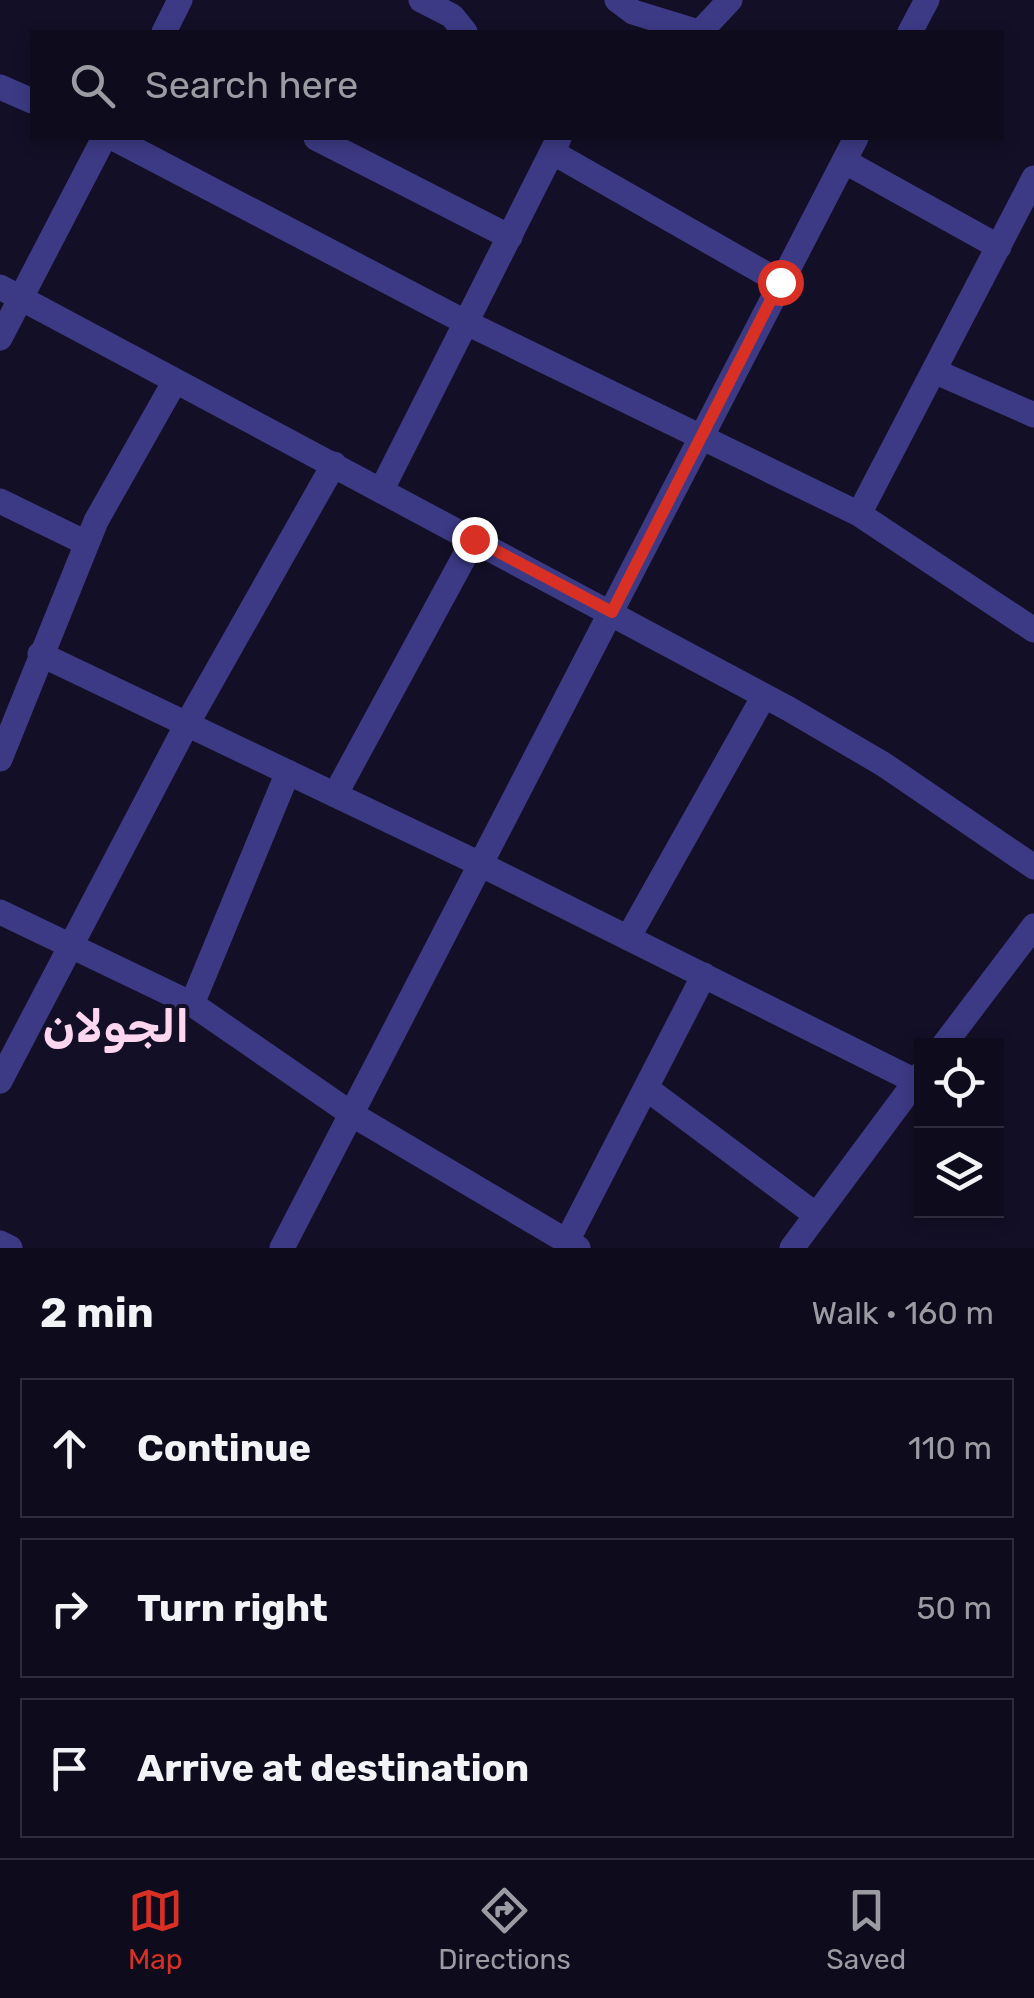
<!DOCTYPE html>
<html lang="en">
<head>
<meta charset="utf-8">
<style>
	:root { --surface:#0e0b1c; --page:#1c1929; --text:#f1f3f6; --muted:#9b9ba3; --line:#2e2b3b; --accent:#d93025 }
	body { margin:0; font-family:Rubik,"Noto Sans Arabic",sans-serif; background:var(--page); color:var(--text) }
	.controls { position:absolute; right:30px; bottom:30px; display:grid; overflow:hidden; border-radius:0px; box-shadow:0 5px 15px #0003 }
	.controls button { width:90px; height:90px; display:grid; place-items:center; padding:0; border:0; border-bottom:2px solid var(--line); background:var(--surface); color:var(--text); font:50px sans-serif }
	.stop { position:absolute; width:30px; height:30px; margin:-22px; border:8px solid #d93025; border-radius:50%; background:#fff }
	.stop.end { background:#d93025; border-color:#fff; box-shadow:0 2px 10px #0008 }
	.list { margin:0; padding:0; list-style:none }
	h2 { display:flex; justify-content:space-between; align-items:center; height:130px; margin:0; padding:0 40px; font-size:42px }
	h2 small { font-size:32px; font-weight:400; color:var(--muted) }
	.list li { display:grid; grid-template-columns:65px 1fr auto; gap:30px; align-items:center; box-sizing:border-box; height:140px; margin:0 20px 20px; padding:0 20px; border:2px solid var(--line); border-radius:0px }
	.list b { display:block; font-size:38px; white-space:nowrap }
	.list em { font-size:32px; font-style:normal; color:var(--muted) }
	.icon { flex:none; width:55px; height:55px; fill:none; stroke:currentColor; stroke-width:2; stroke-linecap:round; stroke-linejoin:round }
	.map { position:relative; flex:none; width:1034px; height:1248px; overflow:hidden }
	.search { position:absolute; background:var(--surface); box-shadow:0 5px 15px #0003; left:30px; right:30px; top:30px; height:110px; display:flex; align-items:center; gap:25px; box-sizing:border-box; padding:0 35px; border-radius:0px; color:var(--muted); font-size:38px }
	.sheet { height:610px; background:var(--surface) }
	nav { display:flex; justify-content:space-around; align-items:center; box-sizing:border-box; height:140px; border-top:2px solid var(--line); background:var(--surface); font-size:28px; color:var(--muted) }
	nav a { display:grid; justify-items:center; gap:5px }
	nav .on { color:var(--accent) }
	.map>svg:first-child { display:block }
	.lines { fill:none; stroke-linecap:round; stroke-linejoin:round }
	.minor { stroke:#3d3a85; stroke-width:25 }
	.route { stroke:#d93025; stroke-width:12 }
	.labels { text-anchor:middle; stroke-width:8; stroke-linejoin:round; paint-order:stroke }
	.district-label { font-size:45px; font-weight:bold; fill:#ffd6f0; stroke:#130f26 }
</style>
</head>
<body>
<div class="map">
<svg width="1034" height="1248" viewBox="0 0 1034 1248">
	<rect width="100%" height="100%" fill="#130f26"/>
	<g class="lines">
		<path class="minor" d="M 421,0 L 452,16 L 465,32
			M 617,0 L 633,12 L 698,32
			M 164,32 L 180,0
			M 700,32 L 730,0
			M 910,32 L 927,0
			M 0,87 L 32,101
			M 113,138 L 467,323 L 859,514 L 1034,630
			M 316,138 L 510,237
			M 552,152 L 780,282
			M 844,161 L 999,247
			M 0,287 L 789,709 L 883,764 L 1034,867
			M 0,338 L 104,138
			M 934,371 L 1034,415
			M 382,489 L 559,138
			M 0,501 L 86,543
			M 859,514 L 1034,178
			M 40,654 L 480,864 L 915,1081
			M 0,759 L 96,521 L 175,381
			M 335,795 L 474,539
			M 0,912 L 192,1004 L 353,1115 L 578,1248
			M 628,938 L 764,696
			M 192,1004 L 288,772
			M 943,1046 L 1034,926
			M 0,1081 L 187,724 L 334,464
			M 646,1088 L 816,1215
			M 567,1241 L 704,975
			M 0,1243 L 10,1248
			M 282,1248 L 856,138
			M 792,1248 L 922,1073"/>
	</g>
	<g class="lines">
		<path class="route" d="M 474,539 L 612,612 L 780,282"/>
	</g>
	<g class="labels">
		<g class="district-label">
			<text x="116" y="1042">الجولان</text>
		</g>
	</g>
</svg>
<div class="controls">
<button><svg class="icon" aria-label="locate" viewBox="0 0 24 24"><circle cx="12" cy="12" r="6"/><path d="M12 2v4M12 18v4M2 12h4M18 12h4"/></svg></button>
<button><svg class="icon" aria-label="layers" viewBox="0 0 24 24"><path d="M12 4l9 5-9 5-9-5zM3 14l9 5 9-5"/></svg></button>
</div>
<div class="stop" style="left:780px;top:282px"></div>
<div class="stop end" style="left:474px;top:539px"></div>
<div class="search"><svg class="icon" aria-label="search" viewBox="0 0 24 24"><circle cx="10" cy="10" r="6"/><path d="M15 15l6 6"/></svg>Search here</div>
</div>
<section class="sheet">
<h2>2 min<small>Walk · 160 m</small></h2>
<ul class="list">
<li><svg class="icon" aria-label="ahead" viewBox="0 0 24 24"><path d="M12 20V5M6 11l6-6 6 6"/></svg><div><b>Continue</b></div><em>110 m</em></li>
<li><svg class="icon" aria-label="right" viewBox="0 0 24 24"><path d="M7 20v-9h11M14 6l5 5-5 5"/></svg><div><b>Turn right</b></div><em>50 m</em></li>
<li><svg class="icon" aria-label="arrive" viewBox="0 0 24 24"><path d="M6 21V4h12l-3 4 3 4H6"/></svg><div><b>Arrive at destination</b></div></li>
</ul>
</section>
<nav>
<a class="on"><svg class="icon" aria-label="map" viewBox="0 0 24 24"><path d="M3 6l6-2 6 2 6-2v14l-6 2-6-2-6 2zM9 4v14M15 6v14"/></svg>Map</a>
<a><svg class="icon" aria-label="directions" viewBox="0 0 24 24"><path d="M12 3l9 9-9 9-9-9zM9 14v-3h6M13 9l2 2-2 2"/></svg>Directions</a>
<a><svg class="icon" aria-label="saved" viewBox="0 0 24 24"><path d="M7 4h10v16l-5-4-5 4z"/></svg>Saved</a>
</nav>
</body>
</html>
